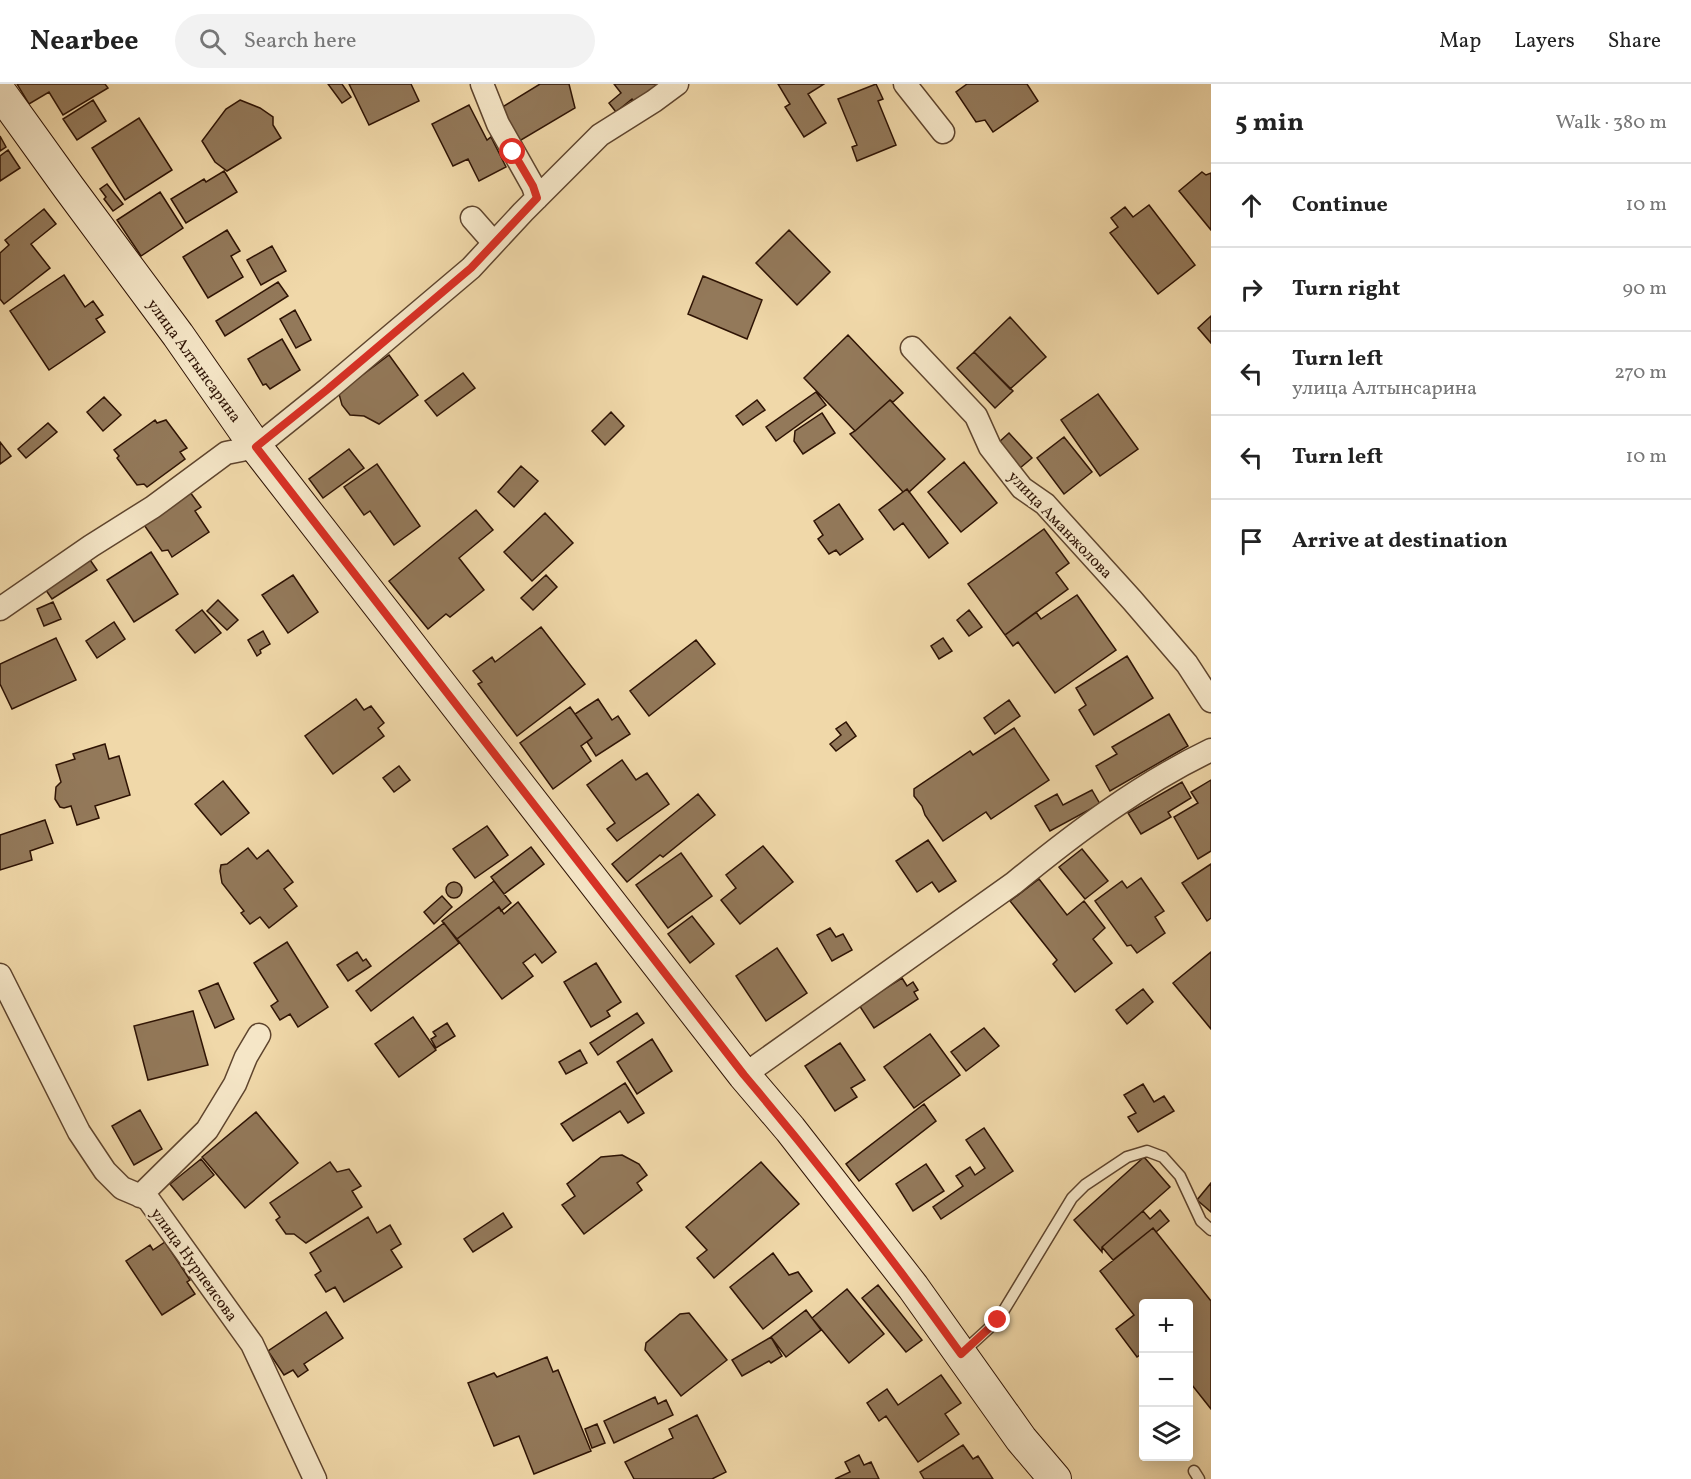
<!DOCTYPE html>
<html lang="en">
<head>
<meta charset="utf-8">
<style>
	:root { --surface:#fff; --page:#f2f2f2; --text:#222; --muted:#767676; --line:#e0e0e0 }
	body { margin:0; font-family:Vollkorn,serif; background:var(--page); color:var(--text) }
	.controls { position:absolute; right:18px; bottom:18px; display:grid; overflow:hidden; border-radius:6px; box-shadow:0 3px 15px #0003 }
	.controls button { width:54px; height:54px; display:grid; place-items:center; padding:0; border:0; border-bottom:2px solid var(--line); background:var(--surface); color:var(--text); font:30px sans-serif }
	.stop { position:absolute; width:18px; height:18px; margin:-14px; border:4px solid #d93025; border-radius:50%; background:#fff }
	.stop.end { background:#d93025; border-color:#fff; box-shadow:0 2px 6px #0008 }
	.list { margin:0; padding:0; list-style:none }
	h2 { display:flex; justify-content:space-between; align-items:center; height:78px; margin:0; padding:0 24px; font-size:26px }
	h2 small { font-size:20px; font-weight:400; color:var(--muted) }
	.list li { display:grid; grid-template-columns:39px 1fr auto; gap:18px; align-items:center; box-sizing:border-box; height:84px; padding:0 24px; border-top:2px solid var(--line) }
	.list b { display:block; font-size:22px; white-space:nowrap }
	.list p { margin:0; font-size:20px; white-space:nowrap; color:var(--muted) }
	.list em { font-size:20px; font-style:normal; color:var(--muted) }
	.icon { flex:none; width:33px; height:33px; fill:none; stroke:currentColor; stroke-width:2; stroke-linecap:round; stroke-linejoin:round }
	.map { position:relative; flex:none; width:1211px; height:1395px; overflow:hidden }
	header { display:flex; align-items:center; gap:36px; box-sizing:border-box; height:84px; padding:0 30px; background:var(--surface); border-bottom:2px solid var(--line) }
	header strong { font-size:28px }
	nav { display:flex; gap:33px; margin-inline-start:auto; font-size:21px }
	.search { width:420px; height:54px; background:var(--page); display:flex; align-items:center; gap:15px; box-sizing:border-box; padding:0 21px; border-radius:33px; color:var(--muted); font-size:22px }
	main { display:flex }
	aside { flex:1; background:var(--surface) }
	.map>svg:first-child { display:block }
	.building { fill:#93795a; stroke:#2e1304; stroke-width:1.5 }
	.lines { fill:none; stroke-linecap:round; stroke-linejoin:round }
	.lane-casing { stroke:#5e442d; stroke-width:13 }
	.street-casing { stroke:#5e442d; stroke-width:25 }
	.secondary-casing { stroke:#2e1304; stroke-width:34 }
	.lane { stroke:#f5e6c7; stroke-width:10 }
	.street { stroke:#f5e6c7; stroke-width:22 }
	.secondary { stroke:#f5e6c7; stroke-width:32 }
	.route { stroke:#d93025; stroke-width:8 }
	.labels { text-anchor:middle; stroke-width:4.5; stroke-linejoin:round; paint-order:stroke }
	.street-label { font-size:16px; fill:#2e1304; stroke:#f5e6c7 }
</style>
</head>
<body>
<header>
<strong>Nearbee</strong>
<div class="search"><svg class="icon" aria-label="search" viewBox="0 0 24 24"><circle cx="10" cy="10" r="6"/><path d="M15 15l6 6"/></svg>Search here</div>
<nav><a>Map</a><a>Layers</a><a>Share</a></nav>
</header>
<main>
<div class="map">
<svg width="1211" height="1395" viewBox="0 0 1211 1395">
	<rect width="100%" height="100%" fill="#f0d8a9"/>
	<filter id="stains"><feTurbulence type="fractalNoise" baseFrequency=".00333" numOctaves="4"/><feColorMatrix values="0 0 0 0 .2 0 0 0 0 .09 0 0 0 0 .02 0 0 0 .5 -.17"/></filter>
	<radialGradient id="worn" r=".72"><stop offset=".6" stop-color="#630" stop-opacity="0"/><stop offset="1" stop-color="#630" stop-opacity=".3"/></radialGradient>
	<path class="building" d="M 17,0 L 105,0 L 108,4 L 63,31 L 49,8 L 29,20 Z
		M 328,0 L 342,0 L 351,13 L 342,19 Z
		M 349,0 L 411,0 L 419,17 L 369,41 Z
		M 540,0 L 569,0 L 575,24 L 516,59 L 496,27 Z
		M 614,0 L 658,0 L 635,19 L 632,15 L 616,28 L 609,19 L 621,9 Z
		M 778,0 L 824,0 L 808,10 L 826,39 L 804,53 L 785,23 L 790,20 Z
		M 876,0 L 883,15 L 878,17 L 896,61 L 857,77 L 852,63 L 857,61 L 838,15 Z
		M 967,0 L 1027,0 L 1038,17 L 993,48 L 985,36 L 976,38 L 956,8 Z
		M 93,16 L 106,37 L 77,56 L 63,35 Z
		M 240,16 L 260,24 L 273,33 L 273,41 L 281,54 L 227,87 L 215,78 L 202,57 L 226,25 Z
		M 469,21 L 487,56 L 491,53 L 506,83 L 479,97 L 468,75 L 453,82 L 432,40 Z
		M 139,34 L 172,86 L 125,116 L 92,64 Z
		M 0,52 L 6,63 L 0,67 Z
		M 8,66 L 20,84 L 0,97 L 0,72 Z
		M 224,87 L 237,108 L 186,139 L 171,115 L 204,95 L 206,98 Z
		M 1202,88 L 1206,91 L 1211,89 L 1211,146 L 1179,107 Z
		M 107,100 L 123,120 L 113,127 L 104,115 L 106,113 L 100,105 Z
		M 160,108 L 183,144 L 141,172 L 117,136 Z
		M 1149,121 L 1195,181 L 1158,210 L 1110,149 L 1118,143 L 1111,134 L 1125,123 L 1133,133 Z
		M 44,125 L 56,140 L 31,160 L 50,184 L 4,220 L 0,215 L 0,169 L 9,161 L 5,156 Z
		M 227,146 L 240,167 L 231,172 L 243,193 L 208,214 L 183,173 Z
		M 789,146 L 830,188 L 797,221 L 756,179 Z
		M 272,162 L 286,187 L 261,201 L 247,176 Z
		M 64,191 L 85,223 L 93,217 L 103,231 L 96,235 L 105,248 L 49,286 L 10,227 Z
		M 703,192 L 762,216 L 747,255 L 688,230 Z
		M 278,198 L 288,212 L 225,252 L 216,237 Z
		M 295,226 L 311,256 L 296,264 L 280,235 Z
		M 1211,232 L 1211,259 L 1198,244 Z
		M 1010,233 L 1046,273 L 1010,305 L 974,268 Z
		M 848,251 L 903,309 L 893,318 L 890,316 L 855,347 L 804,294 Z
		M 282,255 L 300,286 L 270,305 L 266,300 L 263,301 L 248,275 Z
		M 974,268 L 1013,307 L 995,324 L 957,284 Z
		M 389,271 L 418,311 L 379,340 L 364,332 L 350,331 L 342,321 L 339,310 L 345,304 Z
		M 463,289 L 475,304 L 437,332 L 425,317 Z
		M 816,308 L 826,321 L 776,357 L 766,343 Z
		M 1098,310 L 1138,365 L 1100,392 L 1061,336 Z
		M 104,313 L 121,331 L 103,347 L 87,328 Z
		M 757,316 L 765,326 L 743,341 L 736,332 Z
		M 890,316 L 945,375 L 909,408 L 907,405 L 903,408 L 850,350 L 855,347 Z
		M 611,328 L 624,342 L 605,361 L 592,347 Z
		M 822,329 L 835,349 L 803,370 L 794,357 L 795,347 Z
		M 155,336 L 157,339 L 166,336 L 187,364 L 180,368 L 185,375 L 147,403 L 144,400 L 137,401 L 117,374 L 119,372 L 114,366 Z
		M 48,339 L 57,348 L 26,374 L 18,365 Z
		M 1009,349 L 1032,374 L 1020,384 L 998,359 Z
		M 1064,353 L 1092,388 L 1064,410 L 1037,374 Z
		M 0,358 L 11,372 L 0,380 Z
		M 349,365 L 364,384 L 323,414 L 309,395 Z
		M 964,378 L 997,419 L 961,448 L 928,408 Z
		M 377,380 L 420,442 L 394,461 L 370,427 L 364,431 L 344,403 Z
		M 521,382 L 538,397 L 514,423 L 498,408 Z
		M 187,404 L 201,423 L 195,427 L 209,448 L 172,473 L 168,466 L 162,467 L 140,435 Z
		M 907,405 L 948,459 L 929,474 L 903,439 L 894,446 L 879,426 Z
		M 839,420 L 863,455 L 840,471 L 836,466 L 829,470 L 818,455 L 823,451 L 814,437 Z
		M 476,426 L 493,446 L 459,474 L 484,506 L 450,533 L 446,530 L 428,545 L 389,497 Z
		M 545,429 L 573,459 L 532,497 L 504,468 Z
		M 1044,445 L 1069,479 L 1056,489 L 1068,505 L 1005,551 L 968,500 Z
		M 151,468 L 178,510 L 134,538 L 107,496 Z
		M 86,470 L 97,486 L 52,515 L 41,499 Z
		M 293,491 L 318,528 L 288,549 L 262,511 Z
		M 546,491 L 557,503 L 533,526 L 521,514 Z
		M 1077,511 L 1116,566 L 1055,609 L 1018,558 L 1013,562 L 1005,551 L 1036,528 L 1041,535 Z
		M 218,516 L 238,536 L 227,546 L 207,527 Z
		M 53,518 L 61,535 L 44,542 L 37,525 Z
		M 202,526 L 221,549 L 195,569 L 176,546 Z
		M 969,526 L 982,543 L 969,552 L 957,536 Z
		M 114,538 L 125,555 L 97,574 L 86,557 Z
		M 541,543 L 585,600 L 517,652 L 478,600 L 482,598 L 473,587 L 492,573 L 495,578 Z
		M 263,547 L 270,560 L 260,566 L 261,569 L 257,572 L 248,556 Z
		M 56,554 L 76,596 L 12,625 L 0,600 L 0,580 Z
		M 943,554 L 952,567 L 939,575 L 931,562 Z
		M 696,556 L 715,580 L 649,632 L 630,607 Z
		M 1127,572 L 1153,614 L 1094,651 L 1079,626 L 1086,621 L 1076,604 Z
		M 356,615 L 364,626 L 371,622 L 384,639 L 378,644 L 384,652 L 333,690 L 305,652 Z
		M 598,615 L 612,636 L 618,632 L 630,650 L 596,672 L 587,658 L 592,654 L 575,630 Z
		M 1009,616 L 1020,632 L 995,650 L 984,634 Z
		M 570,623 L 592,654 L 581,662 L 591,677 L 553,705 L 520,659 Z
		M 1169,630 L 1188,662 L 1110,707 L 1096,682 L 1117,670 L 1112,663 Z
		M 846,638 L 856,652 L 836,667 L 830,660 L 841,651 L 836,645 Z
		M 1014,644 L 1049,696 L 991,735 L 986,728 L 943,757 L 925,731 L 922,722 L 914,712 L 914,705 L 970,667 L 973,671 Z
		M 105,660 L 109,675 L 119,672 L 130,711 L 95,722 L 99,734 L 77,741 L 71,722 L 64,724 L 60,723 L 55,715 L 56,703 L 61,698 L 56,681 L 75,675 L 73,670 Z
		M 622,676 L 636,696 L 647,689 L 669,720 L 617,757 L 607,745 L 615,739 L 587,701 Z
		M 399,682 L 410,696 L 394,708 L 383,694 Z
		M 1211,696 L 1211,767 L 1198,775 L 1174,733 L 1198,719 L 1191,708 Z
		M 223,697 L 249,729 L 221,751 L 195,720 Z
		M 1182,698 L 1191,714 L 1168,728 L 1171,733 L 1141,750 L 1128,729 Z
		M 1092,706 L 1100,720 L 1050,747 L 1035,722 L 1057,710 L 1063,721 Z
		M 698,710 L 715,731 L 663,773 L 660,771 L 627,798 L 612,780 Z
		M 45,736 L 53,759 L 30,767 L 32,776 L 0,786 L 0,751 Z
		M 487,742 L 508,771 L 475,794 L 453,765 Z
		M 928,756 L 956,797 L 939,808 L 932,798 L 917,808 L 896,777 Z
		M 763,762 L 793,798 L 740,840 L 721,816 L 736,804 L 726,791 Z
		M 531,763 L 544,780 L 504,810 L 491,793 Z
		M 248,764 L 257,775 L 268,766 L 293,798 L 284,805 L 297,822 L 269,844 L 260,833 L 250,840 L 241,829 L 244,827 L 222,799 L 220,787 L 221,781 L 227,780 Z
		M 1082,765 L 1108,797 L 1085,815 L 1059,783 Z
		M 681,769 L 712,812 L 668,844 L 636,801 Z
		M 1211,780 L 1211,834 L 1207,837 L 1182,799 Z
		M 1141,794 L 1164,827 L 1155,833 L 1165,849 L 1137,869 L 1131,861 L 1127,862 L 1095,817 L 1122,797 L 1127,804 Z
		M 1039,795 L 1067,831 L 1084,817 L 1105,844 L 1093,855 L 1112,879 L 1075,908 L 1053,880 L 1057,876 L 1010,817 Z
		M 494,797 L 511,819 L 501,827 L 499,823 L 457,855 L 442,837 Z
		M446 806a8 8 0 1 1 16 0a8 8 0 1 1-16 0Z
		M 442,812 L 452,823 L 434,840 L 424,828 Z
		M 518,818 L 556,868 L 542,879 L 535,870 L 523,879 L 533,892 L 502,915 L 457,855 L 499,823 L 504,830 Z
		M 692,832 L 714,860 L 690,879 L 668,850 Z
		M 444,839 L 459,859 L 371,927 L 356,907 Z
		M 830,844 L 836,853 L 843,850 L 852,866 L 832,877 L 817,851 Z
		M 287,858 L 328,923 L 298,943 L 290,930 L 280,936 L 271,922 L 278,917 L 254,879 Z
		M 777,864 L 807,909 L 766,937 L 736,892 Z
		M 357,868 L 363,877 L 366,875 L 371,882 L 348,897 L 337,881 Z
		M 1211,868 L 1211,945 L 1173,899 Z
		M 596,879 L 621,918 L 607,927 L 610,932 L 591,943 L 564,898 Z
		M 902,894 L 907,902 L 913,898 L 918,906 L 914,908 L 918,915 L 874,944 L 859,921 Z
		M 218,899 L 234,935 L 215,944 L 199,907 Z
		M 1143,905 L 1153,918 L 1127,940 L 1116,926 Z
		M 193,927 L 208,981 L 148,996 L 134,942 Z
		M 637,929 L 644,939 L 598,971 L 590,959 Z
		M 413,933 L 436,966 L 399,993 L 375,960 Z
		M 447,939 L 455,952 L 436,964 L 431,955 L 436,952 L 433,948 Z
		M 984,944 L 999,962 L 966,987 L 951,968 Z
		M 930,950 L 960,991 L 914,1024 L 884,983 Z
		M 652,955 L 672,987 L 637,1010 L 617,978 Z
		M 840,959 L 865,996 L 851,1004 L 857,1013 L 835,1027 L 805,982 Z
		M 580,966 L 587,979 L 566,990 L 559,978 Z
		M 625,999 L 644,1029 L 628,1039 L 620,1027 L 573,1057 L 561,1040 Z
		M 1143,1000 L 1154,1018 L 1164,1012 L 1174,1027 L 1138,1048 L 1128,1033 L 1136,1029 L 1124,1011 Z
		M 924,1020 L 936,1037 L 859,1097 L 846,1080 Z
		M 140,1026 L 162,1065 L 134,1081 L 112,1042 Z
		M 256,1028 L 298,1079 L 245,1124 L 202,1073 Z
		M 984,1044 L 1013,1087 L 941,1135 L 933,1123 L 963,1102 L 956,1092 L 970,1083 L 975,1091 L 985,1084 L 966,1056 Z
		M 622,1071 L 639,1080 L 647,1091 L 637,1099 L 642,1106 L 584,1150 L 562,1121 L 575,1112 L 567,1100 L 601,1073 Z
		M 1144,1073 L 1170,1103 L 1102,1163 L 1102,1168 L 1074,1136 Z
		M 201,1075 L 214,1091 L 183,1116 L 170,1100 Z
		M 330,1078 L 337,1088 L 349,1085 L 361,1102 L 352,1107 L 362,1123 L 306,1159 L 294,1150 L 286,1150 L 276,1136 L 280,1133 L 270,1119 Z
		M 761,1078 L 799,1120 L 714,1194 L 697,1174 L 707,1166 L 686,1143 Z
		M 926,1080 L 944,1107 L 913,1127 L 896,1100 Z
		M 1211,1099 L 1211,1128 L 1197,1116 Z
		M 1160,1126 L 1169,1137 L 1156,1148 L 1153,1144 L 1113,1176 L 1102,1163 L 1143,1127 L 1150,1135 Z
		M 503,1129 L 512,1143 L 473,1168 L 464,1155 Z
		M 368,1133 L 377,1149 L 390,1141 L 401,1160 L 391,1166 L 402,1183 L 344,1218 L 335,1203 L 326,1208 L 315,1191 L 321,1187 L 310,1169 Z
		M 1153,1144 L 1211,1217 L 1211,1325 L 1188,1296 L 1188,1220 L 1144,1220 L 1144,1268 L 1137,1273 L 1116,1245 L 1134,1231 L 1100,1187 Z
		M 165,1158 L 190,1196 L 187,1198 L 195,1210 L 162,1231 L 126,1177 L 150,1161 L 153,1166 Z
		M 773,1169 L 789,1191 L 798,1188 L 812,1207 L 763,1245 L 730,1203 Z
		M 878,1201 L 922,1256 L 906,1268 L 862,1214 Z
		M 847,1205 L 884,1250 L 849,1279 L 812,1234 Z
		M 806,1226 L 821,1246 L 786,1273 L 771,1253 Z
		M 326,1228 L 343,1254 L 304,1280 L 308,1286 L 298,1293 L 293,1286 L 284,1291 L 268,1267 Z
		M 689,1229 L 727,1276 L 681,1312 L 645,1266 L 646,1259 L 680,1230 Z
		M 771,1253 L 782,1272 L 771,1279 L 769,1277 L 742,1292 L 732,1276 Z
		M 547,1273 L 553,1288 L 558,1286 L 591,1367 L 534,1390 L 519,1352 L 494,1362 L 468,1299 L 494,1289 L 497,1293 Z
		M 941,1291 L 961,1319 L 945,1330 L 959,1350 L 918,1378 L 886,1332 L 879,1337 L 867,1319 L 887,1305 L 898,1321 Z
		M 655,1313 L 658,1320 L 666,1316 L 673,1331 L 614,1359 L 604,1337 Z
		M 697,1331 L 726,1388 L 712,1395 L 634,1395 L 625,1378 L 673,1354 L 669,1345 Z
		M 597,1340 L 605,1359 L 592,1364 L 585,1345 Z
		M 963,1361 L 973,1375 L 978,1372 L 993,1395 L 924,1395 L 920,1388 Z
		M 859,1371 L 864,1381 L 871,1378 L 879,1395 L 835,1395 L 850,1388 L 845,1378 Z"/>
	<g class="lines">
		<g class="lane-casing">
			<path id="lane" d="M 963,1268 L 998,1236 L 1072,1114 L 1085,1101 L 1127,1073 L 1147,1067 L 1163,1073 L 1180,1092 L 1201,1137 L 1211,1146
				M 1194,1387 L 1199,1395"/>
		</g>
		<g class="street-casing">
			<path id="street" d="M 482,0 L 498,40 L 533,102 L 537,114
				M 905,0 L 943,48
				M 472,134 L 494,159
				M 912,264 L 976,332 L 990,363 L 1022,404 L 1045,420 L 1132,516 L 1187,580 L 1211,617
				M 0,525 L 91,462 L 153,423 L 226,369 L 256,363 L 328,305 L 471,184 L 523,128 L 600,51 L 654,17 L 677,0
				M 0,891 L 79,1048 L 105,1087 L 122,1104 L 148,1115 L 252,1260 L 315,1395
				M 744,991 L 1014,799 C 1075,749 1140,700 1211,666
				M 140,1112 L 207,1046 L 235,1000 L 246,973 L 259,951"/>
		</g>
		<g class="secondary-casing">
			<path id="secondary" d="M 0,8 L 69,104 L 178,251 L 256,363 L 744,991 L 790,1045 L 913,1203 L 1021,1355 L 1055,1395"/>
		</g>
		<use href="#lane" class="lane"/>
		<use href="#street" class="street"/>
		<use href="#secondary" class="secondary"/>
	</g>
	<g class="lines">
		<path class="route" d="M 513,68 L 533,102 L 537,114 L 471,184 L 328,305 L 256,363 L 744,991 C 820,1081 892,1174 961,1270 L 998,1236"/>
	</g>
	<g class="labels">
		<g class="street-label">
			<text transform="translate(195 276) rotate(54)" y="6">улица Алтынсарина</text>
			<text transform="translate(1061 440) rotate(46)" y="6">улица Аманжолова</text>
			<text transform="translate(195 1180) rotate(54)" y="6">улица Нурпеисова</text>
		</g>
	</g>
	<rect width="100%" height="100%" filter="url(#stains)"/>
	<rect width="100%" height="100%" fill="url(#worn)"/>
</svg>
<div class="controls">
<button>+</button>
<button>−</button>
<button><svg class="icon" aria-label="layers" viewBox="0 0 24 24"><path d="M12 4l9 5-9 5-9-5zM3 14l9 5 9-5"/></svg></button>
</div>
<div class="stop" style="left:513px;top:68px"></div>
<div class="stop end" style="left:998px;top:1236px"></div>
</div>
<aside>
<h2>5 min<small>Walk · 380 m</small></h2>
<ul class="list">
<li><svg class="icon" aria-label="ahead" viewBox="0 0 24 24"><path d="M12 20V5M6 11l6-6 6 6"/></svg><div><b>Continue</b></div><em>10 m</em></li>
<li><svg class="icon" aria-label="right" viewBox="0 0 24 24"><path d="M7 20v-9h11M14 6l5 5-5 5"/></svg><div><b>Turn right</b></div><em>90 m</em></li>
<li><svg class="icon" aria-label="left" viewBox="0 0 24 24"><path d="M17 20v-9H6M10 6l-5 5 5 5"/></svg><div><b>Turn left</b><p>улица Алтынсарина</p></div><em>270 m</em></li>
<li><svg class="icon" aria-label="left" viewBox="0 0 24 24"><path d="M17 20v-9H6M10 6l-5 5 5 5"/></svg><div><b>Turn left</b></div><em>10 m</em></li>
<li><svg class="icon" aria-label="arrive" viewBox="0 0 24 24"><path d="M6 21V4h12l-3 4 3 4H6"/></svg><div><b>Arrive at destination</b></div></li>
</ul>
</aside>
</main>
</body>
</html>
